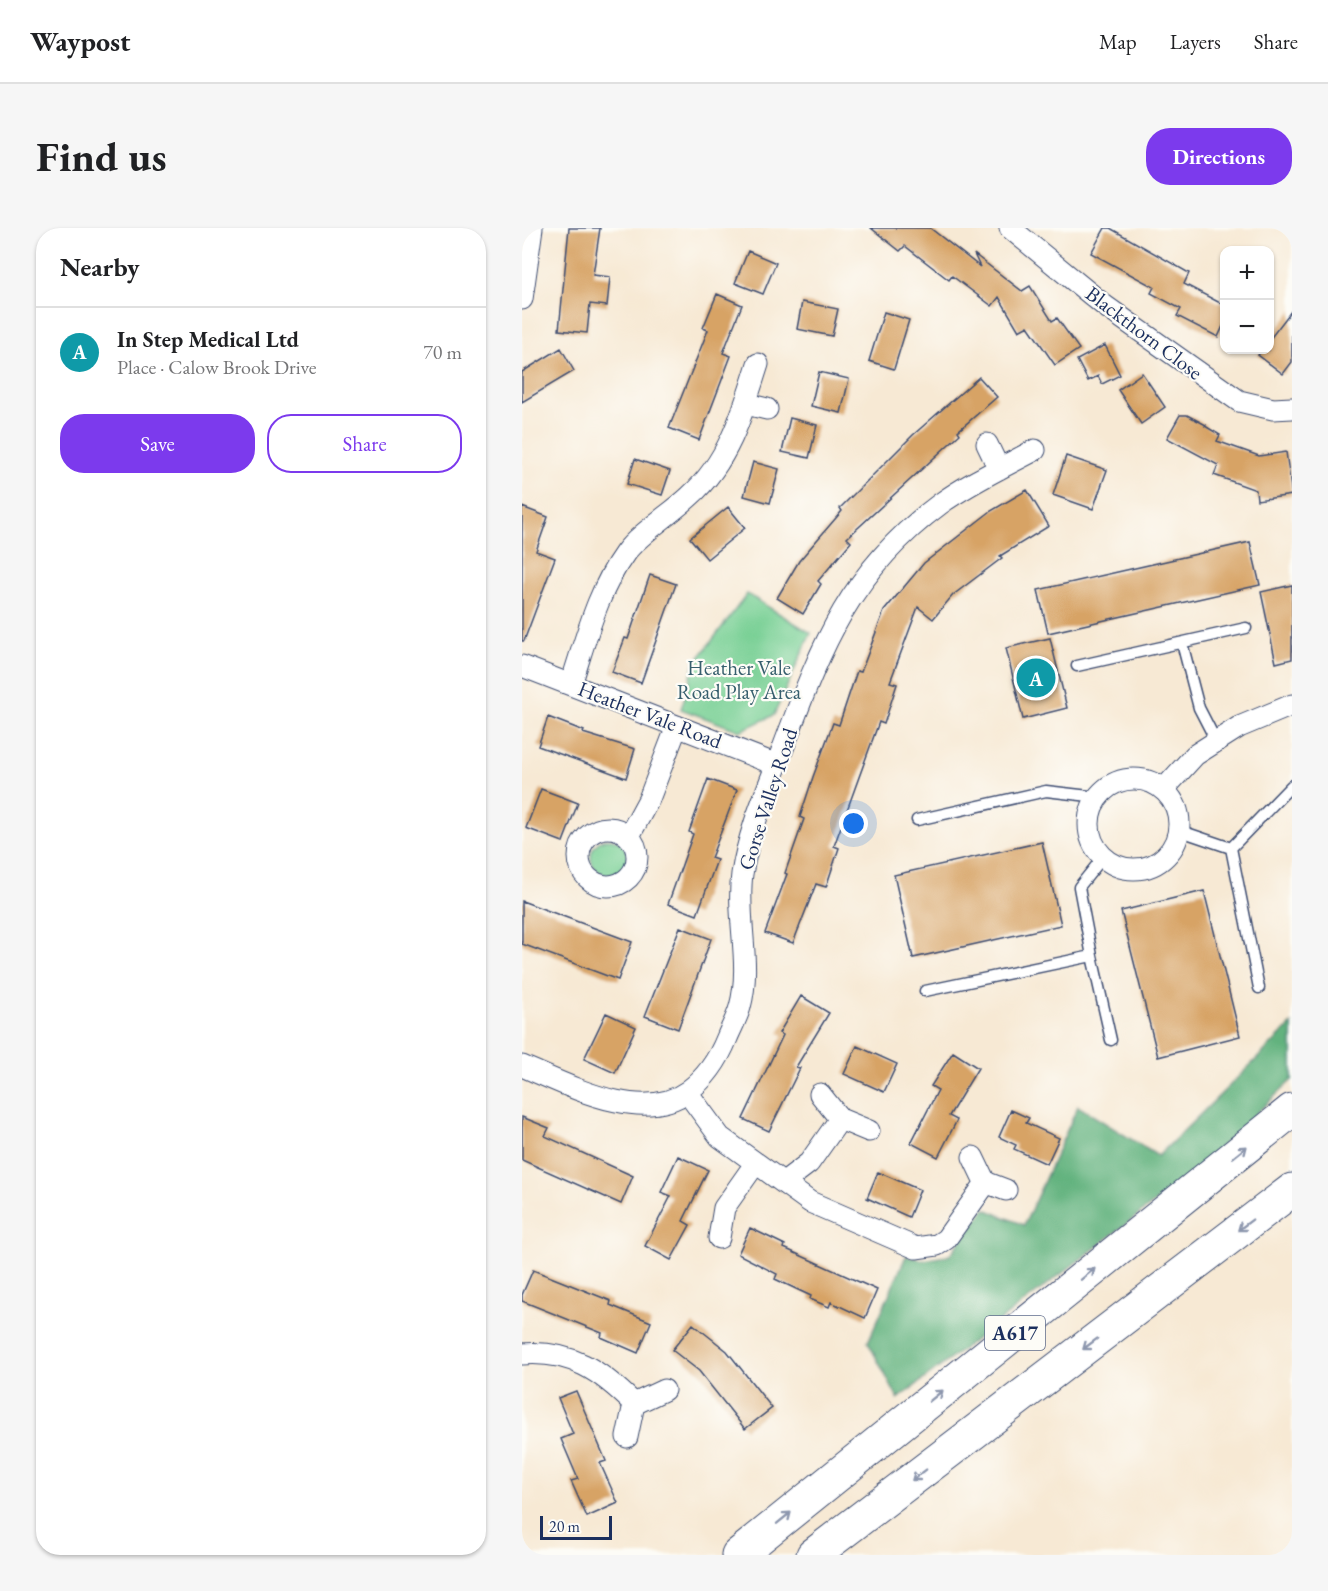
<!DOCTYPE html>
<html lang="en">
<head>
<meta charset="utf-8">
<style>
	:root { --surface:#fff; --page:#f6f6f6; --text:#202124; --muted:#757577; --line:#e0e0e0; --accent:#7c3aed }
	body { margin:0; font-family:"EB Garamond",serif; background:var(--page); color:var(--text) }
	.controls { position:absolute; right:18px; top:18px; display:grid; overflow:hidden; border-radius:12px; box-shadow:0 2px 4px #0004 }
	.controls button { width:54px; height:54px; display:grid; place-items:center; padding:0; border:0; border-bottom:2px solid var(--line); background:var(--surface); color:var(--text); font:30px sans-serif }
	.scale { position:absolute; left:18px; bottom:15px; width:72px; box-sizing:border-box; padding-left:6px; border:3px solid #1b2f5e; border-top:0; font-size:16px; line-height:21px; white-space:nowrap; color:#1b2f5e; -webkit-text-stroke:4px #fdfcf7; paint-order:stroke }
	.you { position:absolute; left:332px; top:596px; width:21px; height:21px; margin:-15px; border:4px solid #fff; border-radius:50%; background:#1a73e8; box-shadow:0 0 0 9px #1a73e833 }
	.badge { display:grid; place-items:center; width:39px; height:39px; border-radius:50%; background:var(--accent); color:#fff; font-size:20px; font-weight:700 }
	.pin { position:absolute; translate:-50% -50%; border:3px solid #fff; box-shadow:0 2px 6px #0006 }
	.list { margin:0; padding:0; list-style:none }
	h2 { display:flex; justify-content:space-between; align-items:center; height:78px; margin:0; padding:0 24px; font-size:26px }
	h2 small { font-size:20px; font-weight:400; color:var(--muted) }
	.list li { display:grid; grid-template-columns:39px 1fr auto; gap:18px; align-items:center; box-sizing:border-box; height:90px; padding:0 24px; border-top:2px solid var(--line) }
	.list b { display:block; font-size:22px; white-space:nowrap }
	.list p { margin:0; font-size:20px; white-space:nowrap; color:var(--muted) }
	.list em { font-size:20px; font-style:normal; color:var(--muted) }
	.actions { display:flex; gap:12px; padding:18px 24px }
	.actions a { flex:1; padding:14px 0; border:2px solid var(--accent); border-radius:24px; text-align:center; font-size:21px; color:var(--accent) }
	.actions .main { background:var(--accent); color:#fff }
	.map { position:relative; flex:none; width:770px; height:1327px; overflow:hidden; border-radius:24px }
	header { display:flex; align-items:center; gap:36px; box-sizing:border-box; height:84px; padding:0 30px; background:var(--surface); border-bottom:2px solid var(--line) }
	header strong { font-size:28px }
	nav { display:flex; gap:33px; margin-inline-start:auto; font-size:21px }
	.intro { display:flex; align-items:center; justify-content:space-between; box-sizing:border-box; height:144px; padding:0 36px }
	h1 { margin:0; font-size:42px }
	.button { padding:15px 27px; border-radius:24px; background:var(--accent); color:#fff; font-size:21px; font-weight:700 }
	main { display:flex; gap:36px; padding:0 36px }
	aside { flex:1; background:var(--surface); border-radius:24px; box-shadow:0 2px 4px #0004 }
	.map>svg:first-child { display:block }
	.green { fill:#79d095; stroke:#4a807a; stroke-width:1.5 }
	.forest { fill:#62b27e; stroke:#3e706e; stroke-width:1.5 }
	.building { fill:#d7a365 }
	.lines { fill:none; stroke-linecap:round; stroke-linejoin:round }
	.service-casing { stroke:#3c4b70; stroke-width:13 }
	.minor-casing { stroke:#3c4b70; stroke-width:23 }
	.trunk-casing { stroke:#3c4b70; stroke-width:35 }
	.service { stroke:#fff; stroke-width:10 }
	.minor { stroke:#fff; stroke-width:21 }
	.trunk { stroke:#fff; stroke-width:33 }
	.oneway { stroke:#8d97ae }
	.labels { text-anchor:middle; stroke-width:4.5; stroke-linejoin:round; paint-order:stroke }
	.shield { fill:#fdfcf7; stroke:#5f6c8c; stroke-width:1.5 }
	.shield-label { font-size:20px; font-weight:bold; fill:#1b2f5e }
	.street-label { font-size:21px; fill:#1b2f5e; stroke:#fdfcf7 }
	.park-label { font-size:21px; fill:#375f6e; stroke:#fdfcf7 }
</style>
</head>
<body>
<header>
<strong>Waypost</strong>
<nav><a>Map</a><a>Layers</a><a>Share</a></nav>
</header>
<div class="intro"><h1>Find us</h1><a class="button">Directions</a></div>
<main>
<aside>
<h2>Nearby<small></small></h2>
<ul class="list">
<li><span class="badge" style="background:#0f9aa8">A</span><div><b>In Step Medical Ltd</b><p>Place · Calow Brook Drive</p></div><em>70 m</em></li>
</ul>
<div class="actions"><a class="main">Save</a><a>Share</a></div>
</aside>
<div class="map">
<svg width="770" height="1327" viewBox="0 0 770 1327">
	<rect width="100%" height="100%" fill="#fdfcf7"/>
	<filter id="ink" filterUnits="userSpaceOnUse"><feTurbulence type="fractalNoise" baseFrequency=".0167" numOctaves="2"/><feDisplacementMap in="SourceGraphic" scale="12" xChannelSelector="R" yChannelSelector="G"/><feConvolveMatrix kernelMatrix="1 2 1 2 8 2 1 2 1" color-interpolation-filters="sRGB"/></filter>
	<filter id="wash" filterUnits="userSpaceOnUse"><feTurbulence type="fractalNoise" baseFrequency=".008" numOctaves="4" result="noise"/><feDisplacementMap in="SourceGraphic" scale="24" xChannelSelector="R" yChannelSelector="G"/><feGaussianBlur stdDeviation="1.35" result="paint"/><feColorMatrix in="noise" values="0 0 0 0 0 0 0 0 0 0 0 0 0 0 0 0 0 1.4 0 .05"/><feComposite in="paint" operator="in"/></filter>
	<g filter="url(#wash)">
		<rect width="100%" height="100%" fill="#f7e9d4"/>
		<path class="green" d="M 225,366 L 289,405 L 252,487 L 218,503 L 159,481 L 173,435 Z
			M69 629a18 18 0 1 1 36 0a18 18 0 1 1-36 0Z"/>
		<path class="forest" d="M 770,796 L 770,852 L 671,945 L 376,1171 L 346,1114 L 384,1028 L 402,1032 L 428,1027 L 463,981 L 502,997 L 556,878 L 636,928 Z"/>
		<g id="blocks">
			<path class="building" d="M 47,0 L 78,0 L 71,47 L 88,49 L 85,78 L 68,76 L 65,105 L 37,102 Z
				M 349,0 L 408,0 L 458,39 L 452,26 L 500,63 L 508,58 L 530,93 L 535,90 L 557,121 L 533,137 L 506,98 L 497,103 L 477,69 L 470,78 L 430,48 L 427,52 L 383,18 L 378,23 Z
				M 583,0 L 588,0 L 667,45 L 662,56 L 702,77 L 702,96 L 696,109 L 655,88 L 659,81 L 629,65 L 632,59 L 569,25 Z
				M 226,23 L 254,35 L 241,66 L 213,55 Z
				M 195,66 L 220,77 L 201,125 L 209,128 L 177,212 L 147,200 L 186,102 L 181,100 Z
				M 280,74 L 316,81 L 310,108 L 275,101 Z
				M 770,82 L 770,134 L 761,146 L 736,127 L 740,122 L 747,122 L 747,112 Z
				M 362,84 L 387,92 L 372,141 L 347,133 Z
				M 583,117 L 598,147 L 580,156 L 576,148 L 566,153 L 555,132 Z
				M 39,120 L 52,143 L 0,174 L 0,144 Z
				M 297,144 L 327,151 L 319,185 L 289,178 Z
				M 620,145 L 643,179 L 619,196 L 596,162 Z
				M 457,149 L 475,169 L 436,203 L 438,206 L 325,310 L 329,314 L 296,353 L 299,356 L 281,386 L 255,370 L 277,333 L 320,283 L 318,280 L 391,207 Z
				M 658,187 L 665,187 L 684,197 L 683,198 L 698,207 L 695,213 L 737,228 L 764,224 L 770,267 L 735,272 L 734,262 L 692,247 L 696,237 L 645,210 Z
				M 268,190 L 295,197 L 287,230 L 260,224 Z
				M 544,228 L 585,242 L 571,281 L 531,267 Z
				M 113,231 L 148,243 L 140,267 L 105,256 Z
				M 231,234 L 257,241 L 248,275 L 222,268 Z
				M 505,262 L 527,298 L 478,328 L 480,330 L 431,367 L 411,391 L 396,379 L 368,454 L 375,456 L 362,496 L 357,494 L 312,618 L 317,620 L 304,659 L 294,656 L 271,715 L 243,705 L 265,646 L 263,645 L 282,591 L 278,589 L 291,549 L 311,495 L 317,497 L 335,443 L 339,444 L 362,383 L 402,335 L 469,283 Z
				M 0,279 L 26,289 L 14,323 L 33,330 L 2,413 L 0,413 Z
				M 206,279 L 223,300 L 185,331 L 168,310 Z
				M 728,314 L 738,357 L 526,405 L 516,362 Z
				M 128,347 L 154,356 L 119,455 L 90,444 L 103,410 L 106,411 Z
				M 770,357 L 770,431 L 754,435 L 739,364 Z
				M 528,410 L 545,480 L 501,491 L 484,420 Z
				M 26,489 L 62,503 L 61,505 L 113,521 L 104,550 L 16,518 Z
				M 186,551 L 215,562 L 189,630 L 195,632 L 175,687 L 146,676 L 171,606 L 167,604 Z
				M 19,561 L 56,575 L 41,614 L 4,600 Z
				M 520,614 L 539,697 L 391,730 L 372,647 Z
				M 682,663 L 718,808 L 636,829 L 599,683 Z
				M 0,673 L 110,714 L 96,752 L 0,716 Z
				M 158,699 L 189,711 L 156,801 L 123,788 Z
				M 279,768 L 307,785 L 274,839 L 278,840 L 247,903 L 221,891 L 261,807 L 257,805 Z
				M 84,785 L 114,799 L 93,845 L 62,831 Z
				M 335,818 L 375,836 L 362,864 L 322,846 Z
				M 431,824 L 456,840 L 427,888 L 435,892 L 416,929 L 389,915 L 416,862 L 409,858 Z
				M 489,882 L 507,890 L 504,895 L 537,910 L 525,936 L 492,921 L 494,917 L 477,909 Z
				M 0,889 L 27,900 L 23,908 L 111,948 L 99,976 L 0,932 Z
				M 156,928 L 186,942 L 161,993 L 168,997 L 149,1032 L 123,1018 L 149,968 L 139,964 Z
				M 356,944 L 398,962 L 387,989 L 345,970 Z
				M 228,1000 L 263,1017 L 262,1020 L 355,1062 L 343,1090 L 309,1074 L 307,1079 L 288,1071 L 289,1068 L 253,1051 L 255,1046 L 216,1026 Z
				M 11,1042 L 89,1073 L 88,1077 L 129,1094 L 116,1125 L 79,1109 L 80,1105 L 0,1073 L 0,1067 Z
				M 171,1096 L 205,1123 L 250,1180 L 223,1201 L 177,1143 L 150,1122 Z
				M 54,1163 L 84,1233 L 78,1235 L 96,1275 L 65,1289 L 49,1253 L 56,1251 L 39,1211 L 51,1206 L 36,1170 Z"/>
		</g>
	</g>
	<g filter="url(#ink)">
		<use href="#blocks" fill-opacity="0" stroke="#3c4b70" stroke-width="1.5"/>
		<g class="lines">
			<g class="service-casing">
				<path id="service" d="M 660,415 L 677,480 L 694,513
					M 555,438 L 724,400
					M 395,592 L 524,563 L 576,569
					M 656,602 L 709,620 L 737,760
					M 709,620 L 770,557
					M 570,728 L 589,812
					M 403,763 L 570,728 L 557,659 L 582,628"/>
			</g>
			<g class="minor-casing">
				<path id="minor" d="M 488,0 L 583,78 L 717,173 L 751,181 L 770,180
					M 0,71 L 10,0
					M 224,176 L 245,181
					M 465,216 L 477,241
					M 0,438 L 255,537
					M 49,456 C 64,411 75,364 103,325 C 118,305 149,286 168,268 C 207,233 221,184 236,136
					M567 596a45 45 0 1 1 90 0a45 45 0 1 1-90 0Z
					M 642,561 L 673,527 L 717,499 L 770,477
					M57 629a29 29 0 1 1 58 0a29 29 0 1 1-58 0Z
					M 107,608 L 127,571 L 155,498
					M 0,838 C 46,857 120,897 166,863 C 184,850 197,830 205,810 C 209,800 215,790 218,779 C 230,736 214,690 220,646 C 227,601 247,558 263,515 C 300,416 329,342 418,276 C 447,255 481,239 513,222
					M 165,864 L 198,909 L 288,974 L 394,1020 L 415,1017 L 424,1011 L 461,959 L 463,954 L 451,929
					M 298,866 L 318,891 L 347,903
					M 262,954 L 287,935 L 318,891
					M 463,954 L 484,962
					M 197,1010 L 202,980 L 233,936
					M 0,1126 C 49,1122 79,1143 112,1176 L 105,1209
					M 112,1176 L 142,1162"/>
			</g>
			<g class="trunk-casing">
				<path id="trunk" d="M 216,1327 L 770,882
					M 291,1327 L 770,962"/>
			</g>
			<use href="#service" class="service"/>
			<use href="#minor" class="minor"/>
			<use href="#trunk" class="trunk"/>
		</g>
		<defs><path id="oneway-shaft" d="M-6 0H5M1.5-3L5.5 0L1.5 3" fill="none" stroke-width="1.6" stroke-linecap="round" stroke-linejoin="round" transform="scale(1.5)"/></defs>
		<g class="oneway">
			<use href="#oneway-shaft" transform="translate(718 924) rotate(-39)"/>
			<use href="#oneway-shaft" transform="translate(723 997) rotate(143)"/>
			<use href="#oneway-shaft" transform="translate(566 1046) rotate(-39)"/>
			<use href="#oneway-shaft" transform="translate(568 1116) rotate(143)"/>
			<use href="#oneway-shaft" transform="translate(414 1168) rotate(-39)"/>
			<use href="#oneway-shaft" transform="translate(397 1247) rotate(143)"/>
			<use href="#oneway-shaft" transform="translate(262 1290) rotate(-39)"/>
		</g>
	</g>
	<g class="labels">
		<rect class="shield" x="463" y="1088" width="60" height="34" rx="4.5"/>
		<g class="shield-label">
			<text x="493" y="1112">A617</text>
		</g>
		<g class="street-label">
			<text transform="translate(622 105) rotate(37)" y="7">Blackthorn Close</text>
			<text transform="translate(128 487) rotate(21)" y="7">Heather Vale Road</text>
			<text transform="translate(246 571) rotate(-72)" y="7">Gorse Valley Road</text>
		</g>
		<g class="park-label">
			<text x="217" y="447">Heather Vale<tspan x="217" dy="24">Road Play Area</tspan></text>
		</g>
	</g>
</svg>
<div class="controls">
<button>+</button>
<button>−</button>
</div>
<div class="scale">20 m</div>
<div class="you"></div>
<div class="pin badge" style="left:514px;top:450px;background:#0f9aa8">A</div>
</div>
</main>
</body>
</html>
